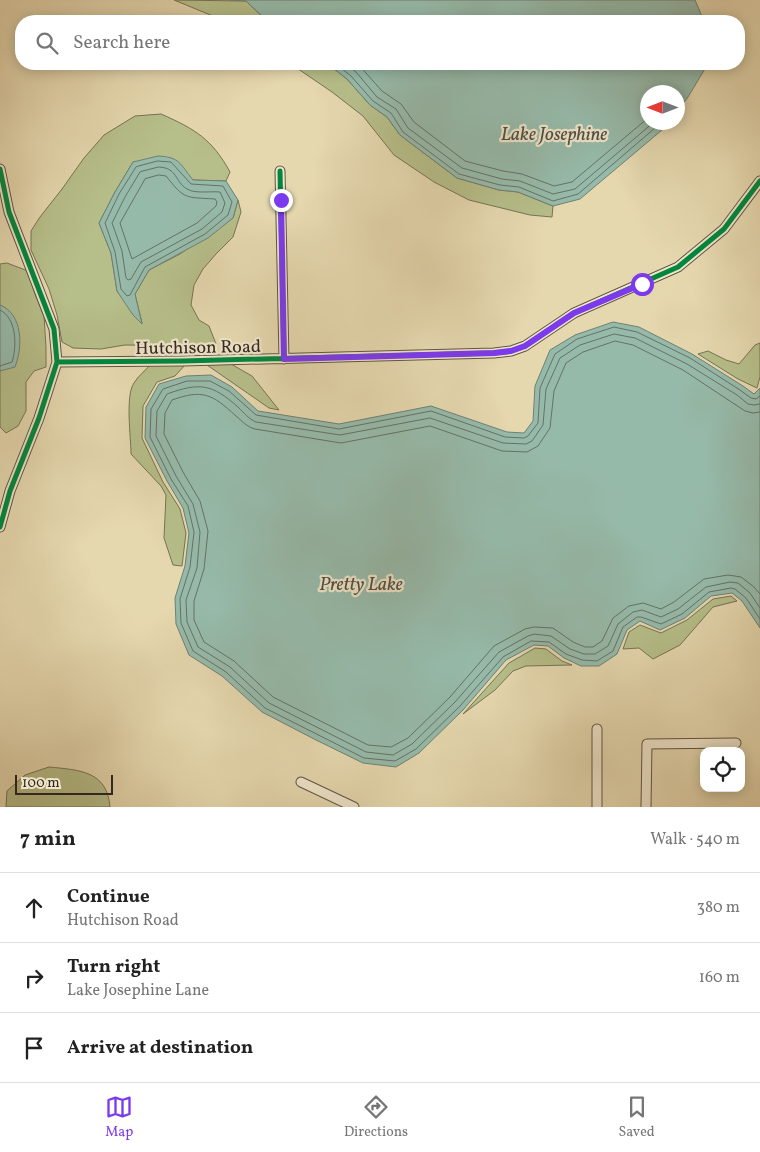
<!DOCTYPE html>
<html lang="en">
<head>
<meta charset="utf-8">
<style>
	:root { --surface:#fff; --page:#f6f6f6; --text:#222; --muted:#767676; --line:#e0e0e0; --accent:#7c3aed }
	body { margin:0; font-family:Vollkorn,serif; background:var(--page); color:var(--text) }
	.controls { position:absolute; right:15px; bottom:15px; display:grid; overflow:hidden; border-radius:10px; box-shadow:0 2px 12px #0003 }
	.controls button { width:45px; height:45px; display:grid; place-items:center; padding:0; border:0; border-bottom:1px solid var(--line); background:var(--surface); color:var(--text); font:25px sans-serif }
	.compass { position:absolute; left:640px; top:85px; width:45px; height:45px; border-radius:50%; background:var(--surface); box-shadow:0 2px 12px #0003; rotate:270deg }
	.scale { position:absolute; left:15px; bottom:12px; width:98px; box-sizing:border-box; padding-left:5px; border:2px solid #352821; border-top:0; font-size:14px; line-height:18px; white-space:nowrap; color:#352821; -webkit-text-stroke:4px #eee5ca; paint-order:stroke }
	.stop { position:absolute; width:15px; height:15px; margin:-11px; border:4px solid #7c3aed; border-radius:50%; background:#fff }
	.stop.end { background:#7c3aed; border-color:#fff; box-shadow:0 1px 5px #0008 }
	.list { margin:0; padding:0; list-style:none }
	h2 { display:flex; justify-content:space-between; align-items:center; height:65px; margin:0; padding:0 20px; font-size:21px }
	h2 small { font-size:16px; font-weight:400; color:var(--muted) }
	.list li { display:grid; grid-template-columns:32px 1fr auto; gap:15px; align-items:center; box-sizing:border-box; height:70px; padding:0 20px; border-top:1px solid var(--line) }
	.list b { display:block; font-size:19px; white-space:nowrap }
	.list p { margin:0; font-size:16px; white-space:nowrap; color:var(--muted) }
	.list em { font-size:16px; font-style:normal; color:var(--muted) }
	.icon { flex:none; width:28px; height:28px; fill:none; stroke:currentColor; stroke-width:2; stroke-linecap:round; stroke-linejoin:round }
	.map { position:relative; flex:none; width:760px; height:807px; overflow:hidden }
	.search { position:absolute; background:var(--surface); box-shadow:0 2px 12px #0003; left:15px; right:15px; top:15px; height:55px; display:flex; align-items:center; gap:12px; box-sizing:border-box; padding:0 18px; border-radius:20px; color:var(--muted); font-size:19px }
	.sheet { height:275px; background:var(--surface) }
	nav { display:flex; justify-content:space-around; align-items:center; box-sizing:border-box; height:70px; border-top:1px solid var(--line); background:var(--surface); font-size:14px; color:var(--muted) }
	nav a { display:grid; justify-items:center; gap:2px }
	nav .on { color:var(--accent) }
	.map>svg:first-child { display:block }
	.green { fill:#b6be89; stroke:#767355 }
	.water { fill:#96baaa; stroke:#6f8073 }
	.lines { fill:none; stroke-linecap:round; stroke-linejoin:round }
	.shore { stroke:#667166; stroke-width:1 }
	.minor-casing { stroke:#615444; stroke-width:11 }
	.minor { stroke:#eee5ca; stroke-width:9 }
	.cycleway-casing { stroke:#eee5ca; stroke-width:8 }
	.cycleway { stroke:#00873e; stroke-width:5 }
	.route { stroke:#7c3aed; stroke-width:6 }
	.labels { text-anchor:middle; stroke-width:4.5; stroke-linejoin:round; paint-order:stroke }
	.street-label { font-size:18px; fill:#352821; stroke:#eee5ca }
	.water-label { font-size:19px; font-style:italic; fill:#4d4c43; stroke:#eee5ca }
</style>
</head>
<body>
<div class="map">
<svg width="760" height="807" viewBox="0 0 760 807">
	<rect width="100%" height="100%" fill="#e5d7ae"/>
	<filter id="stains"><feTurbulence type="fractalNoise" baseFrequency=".004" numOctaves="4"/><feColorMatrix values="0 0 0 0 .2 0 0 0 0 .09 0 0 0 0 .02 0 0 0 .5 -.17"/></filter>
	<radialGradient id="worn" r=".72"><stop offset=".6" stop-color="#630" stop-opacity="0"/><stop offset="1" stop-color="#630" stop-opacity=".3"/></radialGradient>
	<path class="green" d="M 174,0 L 246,1 L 267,21 L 225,21 Z
		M 291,64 L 328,64 L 347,79 L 370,105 L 387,117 L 400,135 L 457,178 L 499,190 L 518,192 L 553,206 L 552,217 L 530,215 L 469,200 L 434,182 L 394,155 L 363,116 L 332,92 Z
		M 161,114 C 195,129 212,139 230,172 L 226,181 L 193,180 L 133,162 L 115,192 L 99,223 L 111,253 L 117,291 L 142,323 L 135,294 L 149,270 L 180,254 L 233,218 L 238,200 L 241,212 L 233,237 L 216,254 L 203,269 L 194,285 L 191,305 L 199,320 L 209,326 L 216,344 L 197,346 L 125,345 L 101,349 L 73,348 L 62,342 L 57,315 L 49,289 L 31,250 L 31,231 L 40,217 L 62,189 L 84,158 L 104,135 L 135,116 Z
		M 7,263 L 28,271 L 35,294 L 44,316 L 46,347 L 46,367 L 34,371 L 26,382 L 26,411 L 18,426 L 6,433 L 0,427 L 0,264 Z
		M 760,343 L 760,377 L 757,388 L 738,379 L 698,354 L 708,351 L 726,360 L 739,364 L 755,345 Z
		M 231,364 L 252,376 L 279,410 L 269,408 L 207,365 Z
		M 150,365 L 185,365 L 175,376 L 157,382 L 143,406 L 142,438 L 163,482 L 180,509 L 186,533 L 182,566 L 173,565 L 164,538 L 166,495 L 161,486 L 131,454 C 131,437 125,396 134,383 C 138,376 145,371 150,365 Z
		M 731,596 L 737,601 L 713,607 L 680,645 L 653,659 L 639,648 L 623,649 L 629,632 L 640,625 L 661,633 L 687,620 L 713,599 Z
		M 535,648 L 546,649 L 562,661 L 572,665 L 526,666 L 513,671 L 495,690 L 463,714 L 509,663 Z
		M 49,767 C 80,770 107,771 110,807 L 6,807 L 7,791 L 25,775 Z"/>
	<path class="water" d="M 229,0 L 695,0 L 704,21 L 267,21 L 246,1 Z
		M 328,64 L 707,64 L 706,67 L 688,97 L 678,110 L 678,92 L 648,92 L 648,122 L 668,123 L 662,130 L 580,199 L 553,206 L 518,192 L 499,190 L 457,178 L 400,135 L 387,117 L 370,105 L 347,79 Z
		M 158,156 C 180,157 180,164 193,180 L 226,181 L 238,200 L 233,218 L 208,238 L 149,270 L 135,294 L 142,324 L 133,315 L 117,291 L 111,253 L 99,223 L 115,192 L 133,162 Z
		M 0,305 C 23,314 23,347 15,367 L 0,371 Z
		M 613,322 L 639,327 L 692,354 L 743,386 L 754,394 L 760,388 L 760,628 L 742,601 L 732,593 L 711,596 L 685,618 L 660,630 L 640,621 L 627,630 L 617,654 L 599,666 L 581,666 L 564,658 L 548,646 L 534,645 L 506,660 L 463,710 L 419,753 L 396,767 L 363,763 L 316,740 L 262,712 L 222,676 L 189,655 L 176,624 L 175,598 L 185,566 L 189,533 L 183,508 L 167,481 L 145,438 L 146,407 L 159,384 L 186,376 L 211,375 L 232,387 L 258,411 L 339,424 L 431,406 L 507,432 L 524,433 L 533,421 L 535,386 L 550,350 L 575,335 Z"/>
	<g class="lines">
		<path class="shore" d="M 336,64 L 351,76 L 373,101 L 391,113 L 403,132 L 459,174 L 500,185 L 519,187 L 553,201 L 578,194 L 662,122
			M 346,64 L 356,72 L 377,97 L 396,109 L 408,128 L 462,168 L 502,179 L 520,181 L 553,194 L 575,189 L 654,122
			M 358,64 L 382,91 L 401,104 L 414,122 L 465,161 L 503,171 L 522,174 L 554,186 L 572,182 L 648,118
			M 158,161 L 171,162 L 191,184 L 223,186 L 232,202 L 228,215 L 205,234 L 145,267 L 130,295 L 127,296 L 121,289 L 115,252 L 105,223 L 119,194 L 136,167 Z
			M 159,167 C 178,168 174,181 187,189 C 195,194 210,191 220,192 L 225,203 L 222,212 L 202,229 L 141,262 L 131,279 L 128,280 L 126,278 L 122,251 L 112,223 L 125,197 L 140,172 Z
			M 159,175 L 166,176 C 185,200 185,197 215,199 L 217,202 L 216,206 L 197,223 L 132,259 L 120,223 L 145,179 Z
			M 0,310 C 17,318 17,347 12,362 L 0,366
			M 760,396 L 756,399 L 751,398 L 740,390 L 690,358 L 637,332 L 614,327 L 577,339 L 555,354 L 540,388 L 538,423 L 528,436 L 524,438 L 505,437 L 431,411 L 339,429 L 256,415 L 229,391 L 210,381 L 187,381 L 163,389 L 151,409 L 150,437 L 171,479 L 188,506 L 194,532 L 190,567 L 180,599 L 181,623 L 193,651 L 226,672 L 265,708 L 364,758 L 395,761 L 416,749 L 460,706 L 503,657 L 531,641 L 549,642 L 566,654 L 582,660 L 597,661 L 613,651 L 623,627 L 637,617 L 641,617 L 661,624 L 682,614 L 709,592 L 731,588 L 735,589 L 746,598 L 760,619
			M 760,404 L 754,405 L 748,404 L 737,395 L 687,364 L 635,338 L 614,334 L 580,345 L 560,358 L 546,389 L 543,425 L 532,441 L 526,444 L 503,443 L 430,418 L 340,435 L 256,422 C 249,419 244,413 238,407 C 212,384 200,382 167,394 L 157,411 L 156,436 L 176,476 L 193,504 L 200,532 L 197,568 L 186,600 L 187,622 L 198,647 L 230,667 L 269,703 L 366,752 L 393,755 L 412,744 L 455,702 L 499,652 L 528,636 L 534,634 L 551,636 L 570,649 L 584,654 L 595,654 L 608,646 L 618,624 L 633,612 L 642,610 L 661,617 L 678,609 L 706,587 L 730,582 L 738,583 L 750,593 L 760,608
			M 760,412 L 753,413 L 745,411 L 683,370 L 633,345 L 615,341 L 583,352 L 566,363 L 554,391 L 550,428 L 538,446 L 527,452 L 502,451 L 430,426 L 341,443 L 255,429 C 247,427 242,421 236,416 C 212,394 203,389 172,400 L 165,413 L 164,434 L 183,472 L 200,501 L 208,531 L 204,569 L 194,601 L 194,620 L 204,642 L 234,661 L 273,697 L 368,745 L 391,747 L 408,738 L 450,697 L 494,646 L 525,629 L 534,627 L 553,628 L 573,642 L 585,647 L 593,647 L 602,641 L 613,618 L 629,606 L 643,603 L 661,609 L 674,602 L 704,579 L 728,575 L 741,577 L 754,587 L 760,594"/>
		<g class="minor-casing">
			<path id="minor" d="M 0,169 L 9,212 L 54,329 L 57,362 L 39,418 L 10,491 L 0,527
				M 280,171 L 284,359
				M 57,362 L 183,361 L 494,353 L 511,351 L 525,346 L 574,313 L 678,267 L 724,229 L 760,181
				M 301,782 L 354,807
				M 597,807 L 597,729
				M 646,807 L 647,744 L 736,743"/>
		</g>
		<use href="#minor" class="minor"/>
		<g class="cycleway-casing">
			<path id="cycleway" d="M 0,169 L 9,212 L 54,329 L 57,362 L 39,418 L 10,491 L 0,527
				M 280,171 L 284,359
				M 57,362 L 183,361 L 494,353 L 511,351 L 525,346 L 574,313 L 678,267 L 724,229 L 760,181"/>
		</g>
		<use href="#cycleway" class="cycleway"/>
	</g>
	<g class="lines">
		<path class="route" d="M 281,200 L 284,359 L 494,353 L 511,351 L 525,346 L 574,313 L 642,284"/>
	</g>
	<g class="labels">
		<g class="street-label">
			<text transform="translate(198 347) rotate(-1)" y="6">Hutchison Road</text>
		</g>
		<g class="water-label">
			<text x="554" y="140">Lake Josephine</text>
			<text x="361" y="590">Pretty Lake</text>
		</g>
	</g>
	<rect width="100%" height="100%" filter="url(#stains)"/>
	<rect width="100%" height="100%" fill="url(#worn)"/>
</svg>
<div class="controls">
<button><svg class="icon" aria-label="locate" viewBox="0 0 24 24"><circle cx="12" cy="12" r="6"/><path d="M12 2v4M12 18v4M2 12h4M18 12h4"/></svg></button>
</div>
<svg class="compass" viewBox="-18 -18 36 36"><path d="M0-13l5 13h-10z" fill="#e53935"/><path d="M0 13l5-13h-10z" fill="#767676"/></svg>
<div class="scale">100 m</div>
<div class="stop" style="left:642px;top:284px"></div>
<div class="stop end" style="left:281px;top:200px"></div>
<div class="search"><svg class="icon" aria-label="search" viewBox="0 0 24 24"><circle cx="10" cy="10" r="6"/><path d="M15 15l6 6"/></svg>Search here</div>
</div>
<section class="sheet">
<h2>7 min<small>Walk · 540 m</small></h2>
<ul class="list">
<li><svg class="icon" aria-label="ahead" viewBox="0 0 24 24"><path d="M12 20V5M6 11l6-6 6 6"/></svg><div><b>Continue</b><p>Hutchison Road</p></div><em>380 m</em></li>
<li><svg class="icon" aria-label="right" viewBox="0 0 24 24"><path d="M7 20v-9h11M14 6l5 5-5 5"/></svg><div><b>Turn right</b><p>Lake Josephine Lane</p></div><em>160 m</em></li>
<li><svg class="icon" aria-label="arrive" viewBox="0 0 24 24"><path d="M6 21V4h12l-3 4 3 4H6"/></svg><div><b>Arrive at destination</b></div></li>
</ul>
</section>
<nav>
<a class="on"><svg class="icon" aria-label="map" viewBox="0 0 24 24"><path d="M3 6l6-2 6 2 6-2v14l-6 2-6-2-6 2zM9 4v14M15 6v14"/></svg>Map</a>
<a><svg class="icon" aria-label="directions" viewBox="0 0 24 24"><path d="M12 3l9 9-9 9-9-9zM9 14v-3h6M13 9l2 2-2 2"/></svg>Directions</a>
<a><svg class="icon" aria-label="saved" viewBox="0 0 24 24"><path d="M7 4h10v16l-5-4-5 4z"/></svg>Saved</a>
</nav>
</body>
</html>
